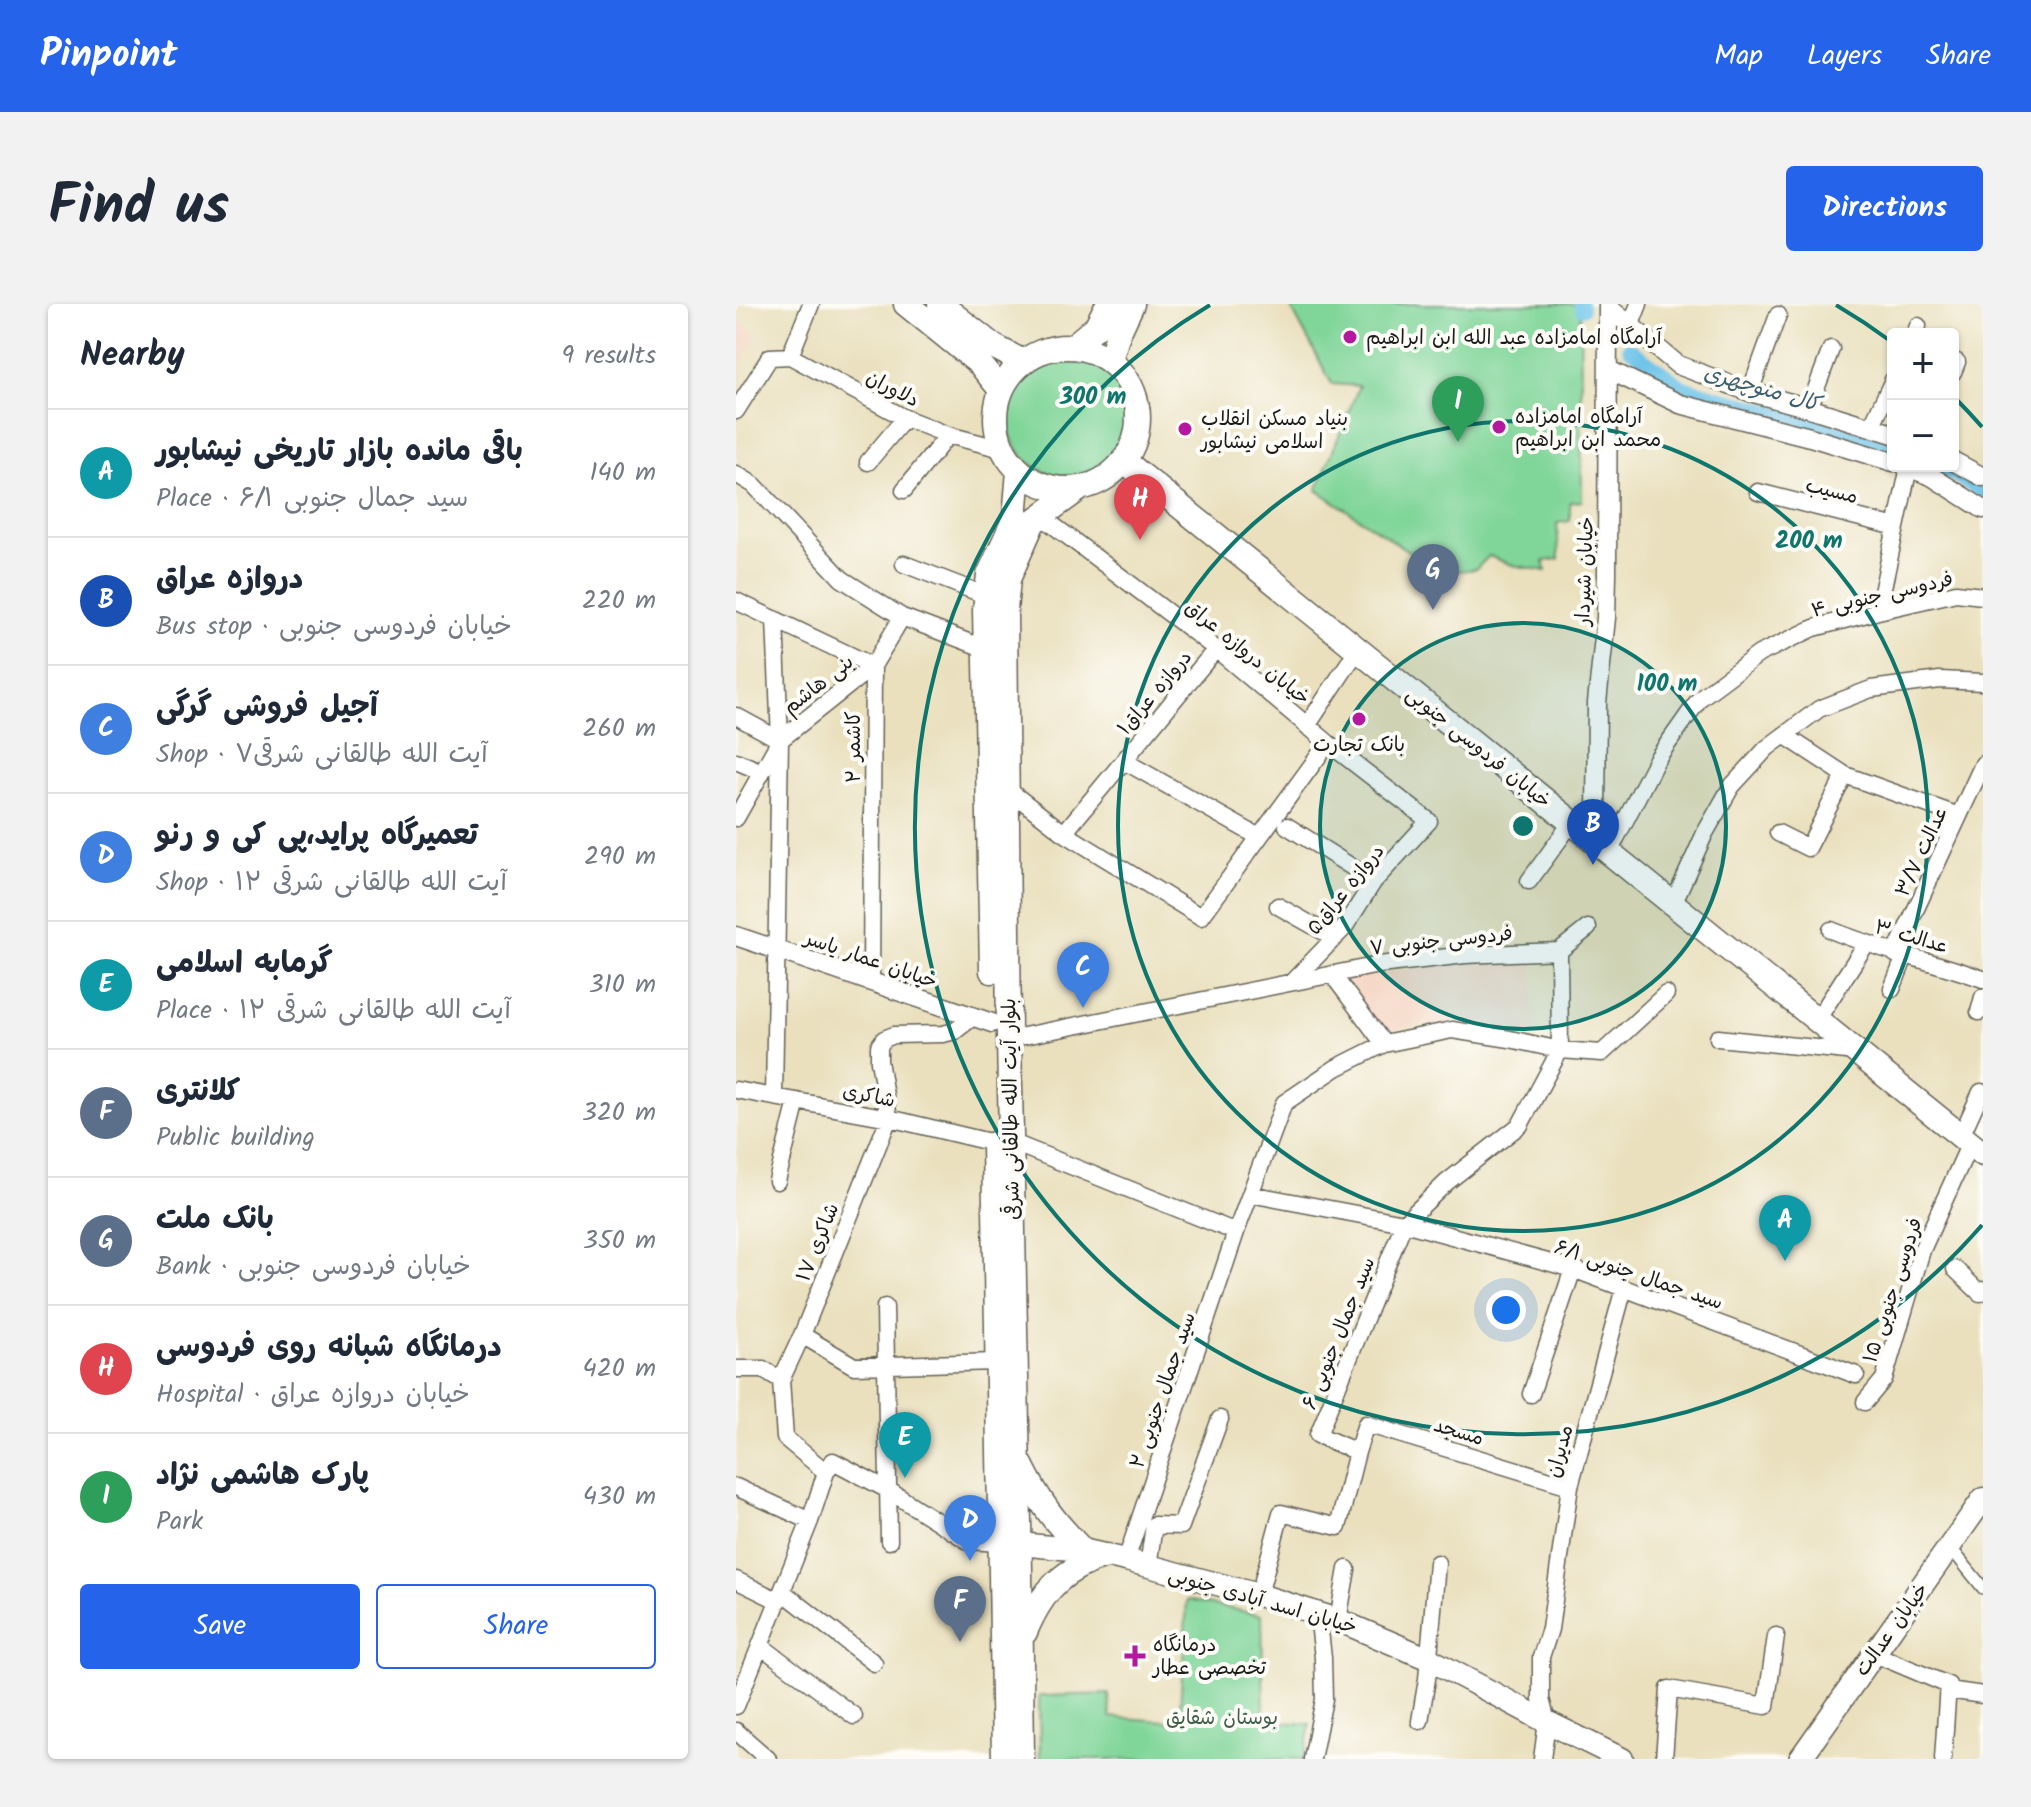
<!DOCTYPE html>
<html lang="en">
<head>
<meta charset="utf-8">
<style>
	:root { --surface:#fff; --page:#f2f2f3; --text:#1f2937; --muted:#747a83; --line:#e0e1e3; --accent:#2563eb }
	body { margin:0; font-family:Kalam,"Playpen Sans Arabic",sans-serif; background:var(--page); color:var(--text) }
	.controls { position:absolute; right:24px; top:24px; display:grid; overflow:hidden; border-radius:8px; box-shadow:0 2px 6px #0004 }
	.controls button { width:72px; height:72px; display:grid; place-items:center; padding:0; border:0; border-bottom:2px solid var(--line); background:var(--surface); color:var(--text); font:40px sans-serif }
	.you { position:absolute; left:770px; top:1006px; width:28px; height:28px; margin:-20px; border:6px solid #fff; border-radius:50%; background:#1a73e8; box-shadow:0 0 0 12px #1a73e833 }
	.badge { display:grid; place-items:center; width:52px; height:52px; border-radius:50%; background:var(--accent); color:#fff; font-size:26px; font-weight:700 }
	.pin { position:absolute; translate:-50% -66px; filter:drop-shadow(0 2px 4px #0008) }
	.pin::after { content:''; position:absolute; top:42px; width:28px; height:24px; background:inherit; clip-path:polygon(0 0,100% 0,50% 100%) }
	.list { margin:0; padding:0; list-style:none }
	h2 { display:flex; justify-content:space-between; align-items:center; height:104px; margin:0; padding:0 32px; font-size:34px }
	h2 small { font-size:26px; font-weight:400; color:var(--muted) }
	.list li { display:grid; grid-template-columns:52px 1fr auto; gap:24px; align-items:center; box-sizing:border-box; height:128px; padding:0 32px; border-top:2px solid var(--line) }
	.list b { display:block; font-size:30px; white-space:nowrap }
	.list p { margin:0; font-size:26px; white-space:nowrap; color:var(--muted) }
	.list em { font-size:26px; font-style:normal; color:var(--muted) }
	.actions { display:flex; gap:16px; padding:24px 32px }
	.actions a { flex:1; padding:18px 0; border:2px solid var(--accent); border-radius:8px; text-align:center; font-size:28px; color:var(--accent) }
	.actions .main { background:var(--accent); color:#fff }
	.map { position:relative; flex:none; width:1247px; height:1455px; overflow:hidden; border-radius:8px }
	header { display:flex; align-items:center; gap:48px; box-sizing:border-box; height:112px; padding:0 40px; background:var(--accent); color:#fff }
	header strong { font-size:38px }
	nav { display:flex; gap:44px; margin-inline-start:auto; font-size:28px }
	.intro { display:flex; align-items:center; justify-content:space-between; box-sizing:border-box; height:192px; padding:0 48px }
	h1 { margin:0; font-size:56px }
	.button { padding:20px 36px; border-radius:8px; background:var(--accent); color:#fff; font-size:28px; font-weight:700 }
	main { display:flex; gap:48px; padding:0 48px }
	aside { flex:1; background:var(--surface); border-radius:8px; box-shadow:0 2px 6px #0004 }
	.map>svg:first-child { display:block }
	.built { fill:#f4d3c0 }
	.green { fill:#80d599; stroke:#4e785a; stroke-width:2 }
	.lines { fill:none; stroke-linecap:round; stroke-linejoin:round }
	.canal { stroke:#6cc3e9; stroke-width:14 }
	.pedestrian-casing { stroke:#646155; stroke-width:14 }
	.minor-casing { stroke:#646155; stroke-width:19 }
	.tertiary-casing { stroke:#646155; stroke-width:21 }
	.secondary-casing { stroke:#646155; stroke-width:25 }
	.primary-casing { stroke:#646155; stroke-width:27 }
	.pedestrian { stroke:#fff; stroke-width:11 }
	.minor { stroke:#fff; stroke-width:16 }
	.tertiary { stroke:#fff; stroke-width:18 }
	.secondary { stroke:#fff; stroke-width:22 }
	.primary { stroke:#fff; stroke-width:24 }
	.ring { fill:none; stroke:#0f766e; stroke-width:4 }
	.poi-dot { fill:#b5179e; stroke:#fdfcf7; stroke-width:3 }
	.labels { text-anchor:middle; stroke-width:8; stroke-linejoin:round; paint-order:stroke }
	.poi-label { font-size:20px; fill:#1c1c1c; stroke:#fdfcf7; text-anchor:start }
	.street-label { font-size:20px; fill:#1c1c1c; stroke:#fdfcf7 }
	.park-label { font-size:20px; fill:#3f5d48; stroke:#fdfcf7 }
	.water-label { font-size:22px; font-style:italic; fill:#3c5f6e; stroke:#fdfcf7 }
	.centre { fill:#0f766e; stroke:#fdfcf7; stroke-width:4 }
	.ring-label { font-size:24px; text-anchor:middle; font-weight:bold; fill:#0f766e; stroke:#fdfcf7; stroke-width:8; stroke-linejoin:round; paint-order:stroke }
</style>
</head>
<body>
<header>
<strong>Pinpoint</strong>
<nav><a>Map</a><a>Layers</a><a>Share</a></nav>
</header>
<div class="intro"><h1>Find us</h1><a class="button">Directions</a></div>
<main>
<aside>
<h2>Nearby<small>9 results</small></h2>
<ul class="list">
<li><span class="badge" style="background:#0f9aa8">A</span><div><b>باقی مانده بازار تاریخی نیشابور</b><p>Place · سید جمال جنوبی ۶/۱</p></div><em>140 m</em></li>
<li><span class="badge" style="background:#1a4fb4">B</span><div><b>دروازه عراق</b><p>Bus stop · خیابان فردوسی جنوبی</p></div><em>220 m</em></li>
<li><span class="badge" style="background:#3f7fe0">C</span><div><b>آجیل فروشی گرگی</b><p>Shop · آیت الله طالقانی شرقی۷</p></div><em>260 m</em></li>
<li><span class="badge" style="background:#3f7fe0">D</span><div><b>تعمیرگاه پراید،پی کی و رنو</b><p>Shop · آیت الله طالقانی شرقی ۱۲</p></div><em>290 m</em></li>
<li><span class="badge" style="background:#0f9aa8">E</span><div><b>گرمابه اسلامی</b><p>Place · آیت الله طالقانی شرقی ۱۲</p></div><em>310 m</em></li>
<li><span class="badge" style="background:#5c6f8a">F</span><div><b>کلانتری</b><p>Public building</p></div><em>320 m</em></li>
<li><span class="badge" style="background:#5c6f8a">G</span><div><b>بانک ملت</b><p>Bank · خیابان فردوسی جنوبی</p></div><em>350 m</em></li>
<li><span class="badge" style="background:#e0444e">H</span><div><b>درمانگاه شبانه روی فردوسی</b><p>Hospital · خیابان دروازه عراق</p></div><em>420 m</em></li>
<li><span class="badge" style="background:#2e9e5b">I</span><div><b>پارک هاشمی نژاد</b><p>Park</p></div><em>430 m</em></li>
</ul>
<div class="actions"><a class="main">Save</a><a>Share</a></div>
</aside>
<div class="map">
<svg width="1247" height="1455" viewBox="0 0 1247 1455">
	<rect width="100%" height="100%" fill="#fdfcf7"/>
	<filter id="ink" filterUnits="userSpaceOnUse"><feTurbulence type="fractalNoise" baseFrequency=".0125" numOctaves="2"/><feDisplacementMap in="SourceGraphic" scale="16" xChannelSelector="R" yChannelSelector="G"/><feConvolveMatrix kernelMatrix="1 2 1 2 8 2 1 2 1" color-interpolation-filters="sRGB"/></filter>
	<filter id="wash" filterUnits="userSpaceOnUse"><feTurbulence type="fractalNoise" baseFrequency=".006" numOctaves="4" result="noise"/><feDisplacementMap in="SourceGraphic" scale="32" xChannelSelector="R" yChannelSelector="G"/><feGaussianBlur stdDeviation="1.8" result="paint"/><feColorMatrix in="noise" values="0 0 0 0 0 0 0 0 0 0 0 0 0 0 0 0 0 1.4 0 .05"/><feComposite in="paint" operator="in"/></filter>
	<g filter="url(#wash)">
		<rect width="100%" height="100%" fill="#eae0be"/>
		<path class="built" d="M 0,14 L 22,32 L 0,67 Z
			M 797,651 L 798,735 L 708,720 L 670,723 L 648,730 L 607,672 Z"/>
		<path class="green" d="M 553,0 L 844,0 L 846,197 L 834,198 L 834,217 L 821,219 L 823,255 L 808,257 L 810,267 L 776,261 L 753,252 L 740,265 L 705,269 L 581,186 L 623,82 L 596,80 Z
			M272 113a59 59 0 1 1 118 0a59 59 0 1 1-118 0Z
			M 451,1296 L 526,1311 L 528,1417 L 574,1420 L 568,1455 L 304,1455 L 303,1392 L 373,1390 L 374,1413 L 443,1418 Z"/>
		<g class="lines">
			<path class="canal" d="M 845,0 L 846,5
				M 893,44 L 947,83 L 1087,122 L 1157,144
				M 1203,162 L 1247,188"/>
		</g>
	</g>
	<g filter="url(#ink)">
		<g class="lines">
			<g class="pedestrian-casing">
				<path id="pedestrian" d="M 1214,1243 L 1247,1284"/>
			</g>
			<g class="minor-casing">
				<path id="minor" d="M 894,23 L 903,0
					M 1179,30 L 1182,22
					M 54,52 L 75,0
					M 1217,68 L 1221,58
					M 1014,88 L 1042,11
					M 1073,104 L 1095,45
					M 0,107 L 34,53 L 54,52 L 169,114 L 212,131 L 266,145
					M 1135,123 L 1157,76
					M 132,158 L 169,114
					M 0,170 L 18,181 L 106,275 L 166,313 L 250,345
					M 168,186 L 212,131
					M 1022,188 L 1160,223
					M 305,212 L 480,345 L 592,439 L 693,517 L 638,577 L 608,624 L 556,678
					M 168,260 L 251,292
					M 0,297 L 137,362 L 135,677
					M 1142,307 L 1173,163
					M 0,412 L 44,436
					M 571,422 L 622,345
					M 1048,431 L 1109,471 L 1223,512
					M 0,457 L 26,468
					M 388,457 L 523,533
					M 271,485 L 328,529 L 465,613 L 592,439
					M 0,514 L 44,436 L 137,362 L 166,313
					M 551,522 L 638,577
					M 328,529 L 480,345
					M 1042,529 L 1072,544 L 1109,471
					M 873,548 L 921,455 L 964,394 L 1023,350 L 1078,324 L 1142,307 L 1220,289 L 1247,292
					M 793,577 L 836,518
					M 937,600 L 969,529 L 995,483 L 1031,444 L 1083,405 L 1135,385 L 1204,376 L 1247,378
					M 542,602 L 599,634
					M 1095,626 C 1145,647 1197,657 1247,675
					M 1159,650 L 1247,460
					M 596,670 L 648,740
					M 1156,685 L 1169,652
					M 1243,708 L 1247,693
					M 1081,716 L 1130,640
					M 982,734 L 1120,748
					M 273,735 L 643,661 L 729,651 L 823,647 L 852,624
					M 0,786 L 153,814 L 258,839
					M 38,793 L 44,436 L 39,315
					M 1225,832 L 1245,788
					M 275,838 L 500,928
					M 41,877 L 61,797
					M 514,890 L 668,919 L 837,965 L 1120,1071
					M 1219,965 L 1244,989 L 1247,986
					M 149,1003 L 153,1237
					M 66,1031 L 118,1062 L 261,1058
					M 0,1065 L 27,1065 L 45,1076 L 49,1134 L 90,1168
					M 45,1076 L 66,1031 L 153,814 L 143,757 L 143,742 L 148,735 L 158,731 L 207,730 L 219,727 L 237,713
					M 795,1090 L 837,965
					M 1129,1098 L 1148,1075 L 1186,946 L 1234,839
					M 621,1148 L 630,1120 L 834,1182
					M 0,1183 L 74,1217
					M 390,1256 L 500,928 L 548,799 L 600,764 L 648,740 L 716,726 L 774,735 L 824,746 L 866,749 L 930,690
					M 412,1263 L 418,1221 L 445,1222 L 484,1115
					M 0,1276 L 43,1297
					M 47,1288 L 138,1359
					M 523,1291 L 545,1209 L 602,1223 L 621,1148 L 582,1131 L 668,919 L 711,878 L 784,821 L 824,746 L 823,647
					M 602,1316 L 611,1265
					M 25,1342 L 118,1412
					M 1136,1349 L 1212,1381 L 1207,1455
					M 1212,1386 L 1247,1391
					M 0,1402 L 74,1217 L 90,1168 L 97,1157 L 152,1186 L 232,1237 L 265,1239
					M 684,1417 L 691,1375 L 701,1259
					M 0,1427 L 32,1455
					M 576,1455 L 588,1395 L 587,1354 L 582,1309
					M 806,1455 L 811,1418 L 805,1395 L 805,1353 L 814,1325 L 834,1182 L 888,984
					M 928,1455 L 933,1385 L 1030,1402 L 1040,1332"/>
			</g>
			<g class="tertiary-casing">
				<path id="tertiary" d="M 872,3 L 942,61 L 1014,88 L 1073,104 L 1157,130
					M 873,66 L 944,100 L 1074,133 L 1157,158
					M 1217,157 L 1247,173
					M 1169,162 L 1195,172 L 1247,205
					M 855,534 L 860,515 L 861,399 L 870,314 L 871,270 L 872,0
					M 0,632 L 256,719"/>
			</g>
			<g class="secondary-casing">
				<path id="secondary" d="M 283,1240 L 346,1246 L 390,1256 L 523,1291 L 602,1316 L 693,1355 L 811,1418 L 886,1455
					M 1064,1455 L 1247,1195"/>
			</g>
			<g class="primary-casing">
				<path id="primary" d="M 170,0 L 244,60 L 265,86
					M 204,0 L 257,42 L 287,58
					M260 114a71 71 0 1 1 142 0a71 71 0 1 1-142 0Z
					M 336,43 L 360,23 L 372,0
					M 374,56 L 382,30 L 396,0
					M 388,157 L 1247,850
					M 256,667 L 249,306 L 253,271 L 279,214 L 283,167
					M 258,840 L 268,1455
					M 285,1161 C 303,1198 318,1217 346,1246
					M 289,1328 C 306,1287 327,1264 371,1252
					M 286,1455 L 284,1266 L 273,735 L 269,306 L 272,275 L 297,218 L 343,185"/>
			</g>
			<use href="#pedestrian" class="pedestrian"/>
			<use href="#minor" class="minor"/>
			<use href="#tertiary" class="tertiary"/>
			<use href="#secondary" class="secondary"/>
			<use href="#primary" class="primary"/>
		</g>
	</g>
	<circle cx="787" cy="522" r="203" fill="#0f766e" fill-opacity=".12"/>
	<g class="ring">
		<circle cx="787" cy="522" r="203"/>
		<circle cx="787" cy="522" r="405"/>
		<path d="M1246 921A608 608 0 1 1 474 1M1100 1A608 608 0 0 1 1153 36M1221 96A608 608 0 0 1 1246 123"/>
	</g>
	<g class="poi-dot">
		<circle cx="614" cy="33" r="8"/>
		<circle cx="763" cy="123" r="8"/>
		<circle cx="449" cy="125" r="8"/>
		<circle cx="623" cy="415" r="8"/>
		<path d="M395 1340h8v8h8v8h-8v8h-8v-8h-8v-8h8z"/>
	</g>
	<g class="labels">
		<g class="poi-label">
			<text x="630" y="40">آرامگاه امامزاده عبد الله ابن ابراهیم</text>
			<text x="779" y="119">آرامگاه امامزاده<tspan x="779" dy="23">محمد ابن ابراهیم</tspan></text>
			<text x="465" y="121">بنیاد مسکن انقلاب<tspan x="465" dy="23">اسلامی نیشابور</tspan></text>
			<text x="623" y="447" text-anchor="middle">بانک تجارت</text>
			<text x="417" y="1347">درمانگاه<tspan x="417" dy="23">تخصصی عطار</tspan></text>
		</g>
		<g class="street-label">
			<text transform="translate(157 84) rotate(27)" y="7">دلاوران</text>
			<text transform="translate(1096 186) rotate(14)" y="7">مسیب</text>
			<text transform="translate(848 267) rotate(-88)" y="7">خیابان شیردار</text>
			<text transform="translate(1146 290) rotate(-13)" y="7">فردوسی جنوبی ۴</text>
			<text transform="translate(512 348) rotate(39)" y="7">خیابان دروازه عراق</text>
			<text transform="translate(82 380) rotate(-38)" y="7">بنی هاشم</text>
			<text transform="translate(418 388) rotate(-50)" y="7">دروازه عراق۱</text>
			<text transform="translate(117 443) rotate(-90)" y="7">کاشمر ۲</text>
			<text transform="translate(743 443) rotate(39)" y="7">خیابان فردوسی جنوبی</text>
			<text transform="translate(1185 547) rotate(-65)" y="7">عدالت ۳/۷</text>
			<text transform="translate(609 585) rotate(-51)" y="7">دروازه عراق۵</text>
			<text transform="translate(1176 632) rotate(16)" y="7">عدالت ۳</text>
			<text transform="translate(705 636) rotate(-6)" y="7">فردوسی جنوبی ۷</text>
			<text transform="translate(135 655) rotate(19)" y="7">خیابان عمار یاسر</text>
			<text transform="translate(133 791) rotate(11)" y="7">شاکری</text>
			<text transform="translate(274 805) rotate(-91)" y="7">بلوار آیت الله طالقانی شرقی</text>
			<text transform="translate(81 938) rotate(-68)" y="7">شاکری ۱۷</text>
			<text transform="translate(903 970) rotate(19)" y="7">سید جمال جنوبی ۶/۱</text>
			<text transform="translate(1156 986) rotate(-72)" y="7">فردوسی جنوبی ۱۵</text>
			<text transform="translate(602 1029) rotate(-68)" y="7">سید جمال جنوبی ۶</text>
			<text transform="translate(426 1086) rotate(-71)" y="7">سید جمال جنوبی ۲</text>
			<text transform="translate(723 1127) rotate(17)" y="7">مسجد</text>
			<text transform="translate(823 1147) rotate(-75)" y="7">مدیران</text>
			<text transform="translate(527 1296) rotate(16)" y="7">خیابان اسد آبادی جنوبی</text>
			<text transform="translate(1155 1325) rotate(-54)" y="7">خیابان عدالت</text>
		</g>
		<g class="park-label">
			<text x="486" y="1420">بوستان شقایق</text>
		</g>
		<g class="water-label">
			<text transform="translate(1026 83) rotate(16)" y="8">کال منوچهری</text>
		</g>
	</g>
	<circle cx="787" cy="522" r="12" class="centre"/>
	<g class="ring-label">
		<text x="357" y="100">300 m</text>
		<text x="1073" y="244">200 m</text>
		<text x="931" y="387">100 m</text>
	</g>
</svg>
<div class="controls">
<button>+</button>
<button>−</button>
</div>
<div class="you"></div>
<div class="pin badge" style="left:1049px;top:957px;background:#0f9aa8">A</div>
<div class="pin badge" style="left:857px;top:561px;background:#1a4fb4">B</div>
<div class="pin badge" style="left:347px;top:704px;background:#3f7fe0">C</div>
<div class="pin badge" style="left:234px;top:1257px;background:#3f7fe0">D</div>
<div class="pin badge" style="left:169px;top:1174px;background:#0f9aa8">E</div>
<div class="pin badge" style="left:224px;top:1338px;background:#5c6f8a">F</div>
<div class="pin badge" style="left:697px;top:306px;background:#5c6f8a">G</div>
<div class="pin badge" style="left:404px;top:236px;background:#e0444e">H</div>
<div class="pin badge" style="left:722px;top:138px;background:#2e9e5b">I</div>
</div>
</main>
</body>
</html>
